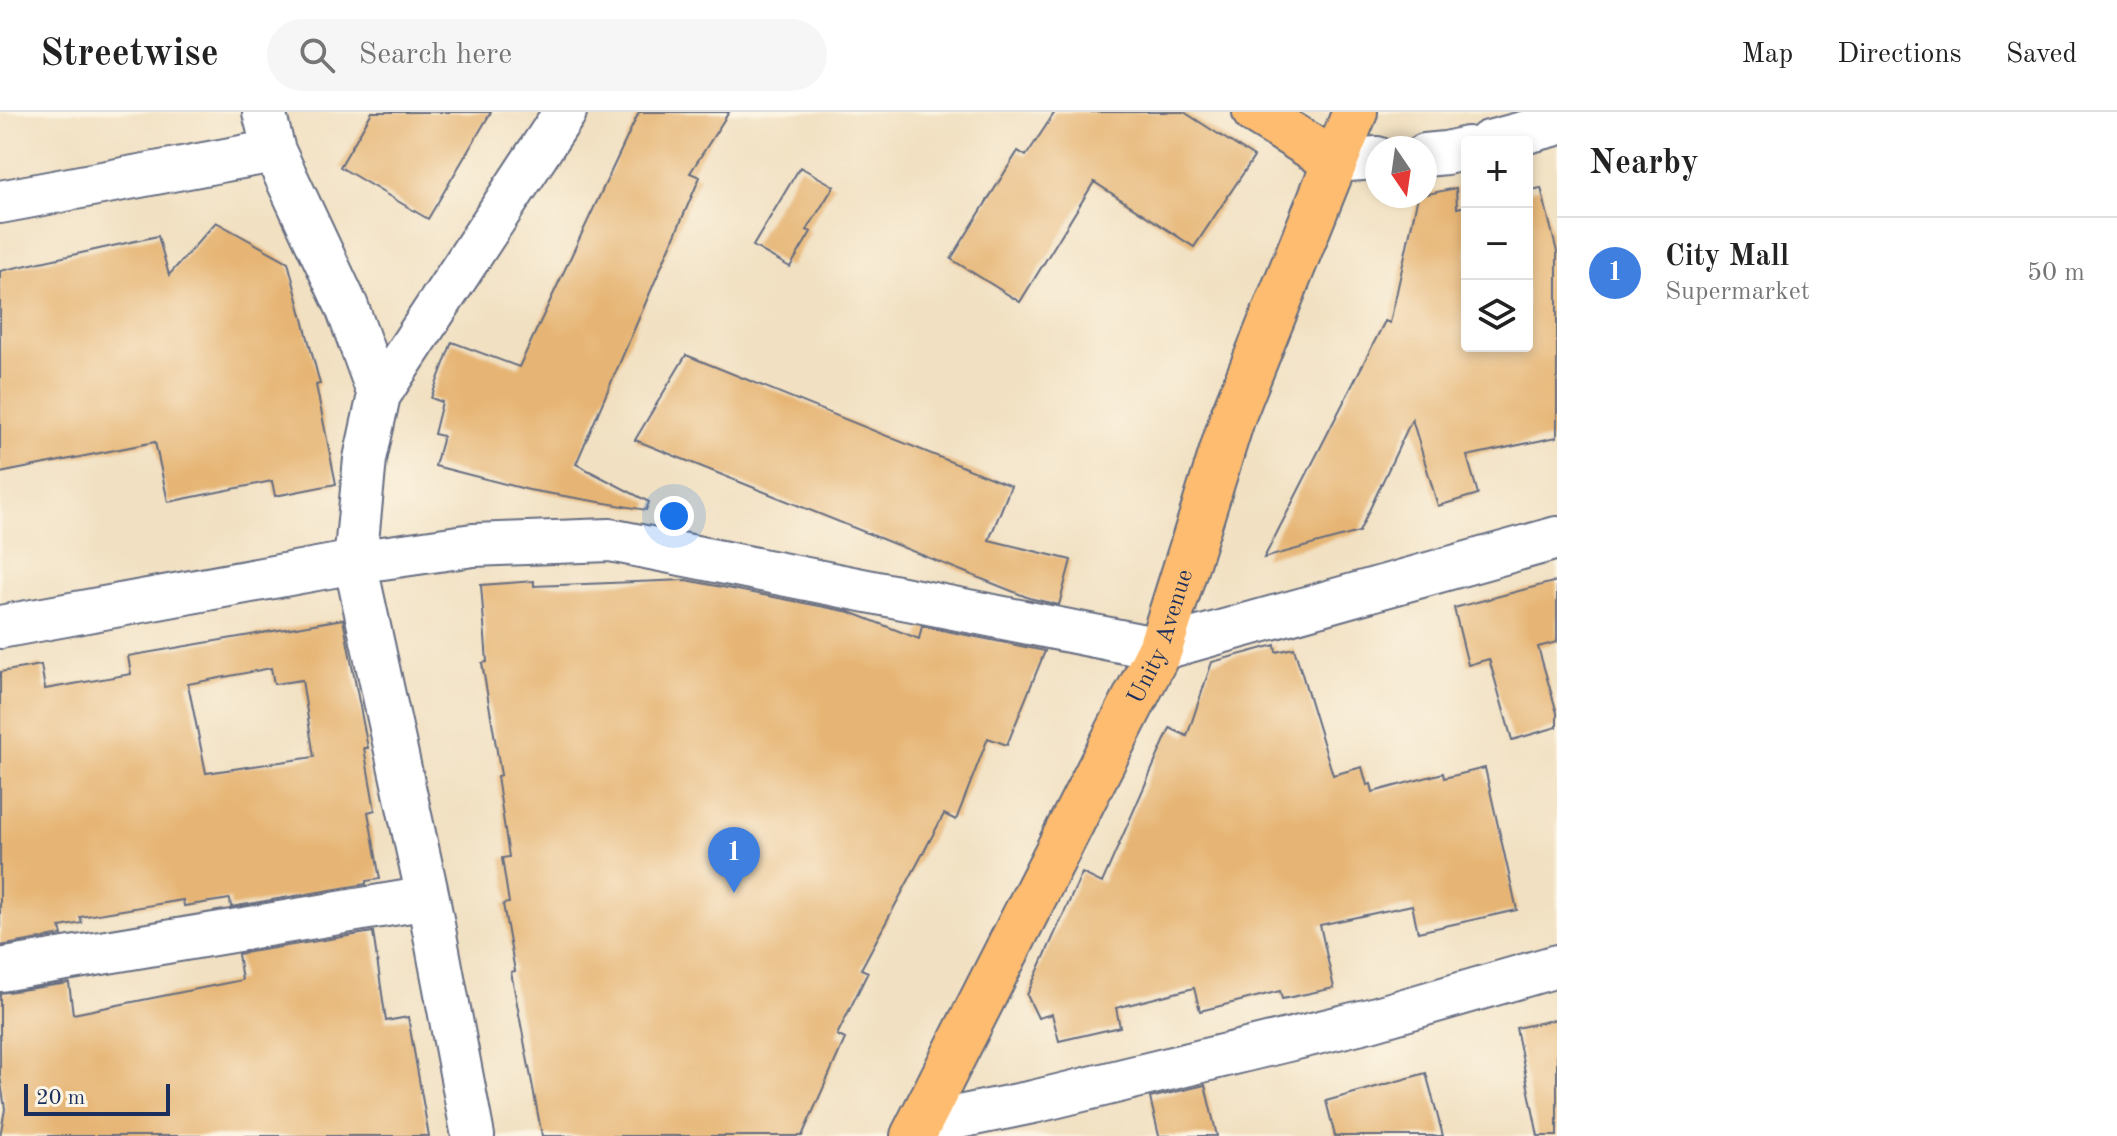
<!DOCTYPE html>
<html lang="en">
<head>
<meta charset="utf-8">
<style>
	:root { --surface:#fff; --page:#f6f6f6; --text:#222; --muted:#767676; --line:#e0e0e0; --accent:#1f6fb2 }
	body { margin:0; font-family:"Old Standard TT",serif; background:var(--page); color:var(--text) }
	.controls { position:absolute; right:24px; top:24px; display:grid; overflow:hidden; border-radius:8px; box-shadow:0 4px 12px #0003 }
	.controls button { width:72px; height:72px; display:grid; place-items:center; padding:0; border:0; border-bottom:2px solid var(--line); background:var(--surface); color:var(--text); font:40px sans-serif }
	.compass { position:absolute; left:1365px; top:24px; width:72px; height:72px; border-radius:50%; background:var(--surface); box-shadow:0 4px 12px #0003; rotate:167deg }
	.scale { position:absolute; left:24px; bottom:20px; width:146px; box-sizing:border-box; padding-left:8px; border:4px solid #1b2f5e; border-top:0; font-size:22px; line-height:28px; white-space:nowrap; color:#1b2f5e; -webkit-text-stroke:6px #fcf5e5; paint-order:stroke }
	.you { position:absolute; left:674px; top:404px; width:28px; height:28px; margin:-20px; border:6px solid #fff; border-radius:50%; background:#1a73e8; box-shadow:0 0 0 12px #1a73e833 }
	.badge { display:grid; place-items:center; width:52px; height:52px; border-radius:50%; background:var(--accent); color:#fff; font-size:26px; font-weight:700 }
	.pin { position:absolute; translate:-50% -66px; filter:drop-shadow(0 2px 4px #0008) }
	.pin::after { content:''; position:absolute; top:42px; width:28px; height:24px; background:inherit; clip-path:polygon(0 0,100% 0,50% 100%) }
	.list { margin:0; padding:0; list-style:none }
	h2 { display:flex; justify-content:space-between; align-items:center; height:104px; margin:0; padding:0 32px; font-size:34px }
	h2 small { font-size:26px; font-weight:400; color:var(--muted) }
	.list li { display:grid; grid-template-columns:52px 1fr auto; gap:24px; align-items:center; box-sizing:border-box; height:112px; padding:0 32px; border-top:2px solid var(--line) }
	.list b { display:block; font-size:30px; white-space:nowrap }
	.list p { margin:0; font-size:26px; white-space:nowrap; color:var(--muted) }
	.list em { font-size:26px; font-style:normal; color:var(--muted) }
	.icon { flex:none; width:44px; height:44px; fill:none; stroke:currentColor; stroke-width:2; stroke-linecap:round; stroke-linejoin:round }
	.map { position:relative; flex:none; width:1557px; height:1024px; overflow:hidden }
	header { display:flex; align-items:center; gap:48px; box-sizing:border-box; height:112px; padding:0 40px; background:var(--surface); border-bottom:2px solid var(--line) }
	header strong { font-size:38px }
	nav { display:flex; gap:44px; margin-inline-start:auto; font-size:28px }
	.search { width:560px; height:72px; background:var(--page); display:flex; align-items:center; gap:20px; box-sizing:border-box; padding:0 28px; border-radius:44px; color:var(--muted); font-size:30px }
	main { display:flex }
	aside { flex:1; background:var(--surface) }
	.map>svg:first-child { display:block }
	.building { fill:#e6b575; fill-rule:evenodd }
	.lines { fill:none; stroke-linecap:round; stroke-linejoin:round }
	.street-casing { stroke:#666d81; stroke-width:46 }
	.primary-casing { stroke:#666d81; stroke-width:48 }
	.street { stroke:#fff; stroke-width:42 }
	.primary { stroke:#fdbc6f; stroke-width:44 }
	.labels { text-anchor:middle; stroke-width:7; stroke-linejoin:round; paint-order:stroke }
	.street-label { font-size:24px; fill:#1b2f5e; stroke:#fcf5e5 }
</style>
</head>
<body>
<header>
<strong>Streetwise</strong>
<div class="search"><svg class="icon" aria-label="search" viewBox="0 0 24 24"><circle cx="10" cy="10" r="6"/><path d="M15 15l6 6"/></svg>Search here</div>
<nav><a>Map</a><a>Directions</a><a>Saved</a></nav>
</header>
<main>
<div class="map">
<svg width="1557" height="1024" viewBox="0 0 1557 1024">
	<rect width="100%" height="100%" fill="#fcf5e5"/>
	<filter id="ink" filterUnits="userSpaceOnUse"><feTurbulence type="fractalNoise" baseFrequency=".0125" numOctaves="2"/><feDisplacementMap in="SourceGraphic" scale="16" xChannelSelector="R" yChannelSelector="G"/><feConvolveMatrix kernelMatrix="1 2 1 2 8 2 1 2 1" color-interpolation-filters="sRGB"/></filter>
	<filter id="wash" filterUnits="userSpaceOnUse"><feTurbulence type="fractalNoise" baseFrequency=".006" numOctaves="4" result="noise"/><feDisplacementMap in="SourceGraphic" scale="32" xChannelSelector="R" yChannelSelector="G"/><feGaussianBlur stdDeviation="1.8" result="paint"/><feColorMatrix in="noise" values="0 0 0 0 0 0 0 0 0 0 0 0 0 0 0 0 0 1.4 0 .05"/><feComposite in="paint" operator="in"/></filter>
	<g filter="url(#wash)">
		<rect width="100%" height="100%" fill="#f1e0c1"/>
		<g id="blocks">
			<path class="building" d="M 372,0 L 491,0 L 428,107 L 340,55 Z
				M 639,0 L 729,0 L 690,61 L 700,65 L 576,352 L 649,390 L 646,398 L 529,378 L 435,354 L 443,324 L 434,322 L 442,290 L 431,286 L 452,230 L 519,255 Z
				M 1055,0 L 1184,0 L 1254,45 L 1194,135 L 1094,70 L 1020,190 L 951,147 L 1018,39 L 1026,44 Z
				M 800,55 L 834,74 L 807,118 L 811,120 L 790,155 L 753,134 Z
				M 1456,76 L 1457,96 L 1467,94 L 1467,234 L 1527,234 L 1527,79 L 1541,76 L 1557,140 L 1557,325 L 1467,344 L 1478,382 L 1438,394 L 1412,307 L 1359,420 L 1264,446 L 1385,209 L 1390,211 L 1418,84 Z
				M 216,110 L 288,150 L 320,272 L 316,273 L 336,372 L 275,384 L 272,369 L 168,390 L 155,330 L 0,361 L 0,159 L 158,124 L 169,163 Z
				M 686,243 L 1011,374 L 989,428 L 1071,448 L 1059,493 L 1029,486 L 635,328 Z
				M 686,468 L 850,500 L 919,527 L 922,514 L 1045,539 L 1007,633 L 988,626 L 956,708 L 944,702 L 861,857 L 868,860 L 837,923 L 845,927 L 802,1024 L 542,1024 L 511,860 L 515,859 L 503,792 L 509,791 L 502,746 L 509,745 L 497,664 L 501,663 L 482,551 L 487,550 L 481,473 L 534,469 L 534,474 Z
				M 1557,469 L 1557,530 L 1538,535 L 1557,601 L 1557,615 L 1512,628 L 1489,547 L 1468,553 L 1454,496 Z
				M 343,507 L 368,636 L 364,636 L 375,698 L 368,700 L 380,767 L 366,769 L 366,772 L 231,795 L 230,787 L 184,794 L 183,788 L 80,805 L 82,811 L 60,815 L 62,823 L 0,834 L 0,560 L 41,553 L 45,577 L 131,562 L 128,544 ZM 271,556 L 274,572 L 302,568 L 314,645 L 206,661 L 188,572 Z
				M 1275,533 L 1276,540 L 1294,536 L 1333,663 L 1362,655 L 1367,673 L 1371,672 L 1373,680 L 1443,661 L 1444,666 L 1485,656 L 1517,798 L 1418,820 L 1412,793 L 1320,813 L 1334,876 L 1282,887 L 1280,879 L 1200,899 L 1194,876 L 1116,896 L 1120,915 L 1059,929 L 1052,902 L 1038,906 L 1027,883 L 1082,761 L 1102,771 L 1170,616 L 1187,624 L 1212,550 Z
				M 373,820 L 386,909 L 408,905 L 429,1024 L 0,1024 L 5,997 L 0,964 L 0,881 L 69,871 L 73,902 L 242,868 L 238,842 Z
				M 1557,907 L 1557,1024 L 1538,1024 L 1516,916 Z
				M 1426,961 L 1443,1024 L 1335,1024 L 1326,989 Z
				M 1205,973 L 1217,1024 L 1159,1024 L 1150,986 Z"/>
		</g>
	</g>
	<g filter="url(#ink)">
		<use href="#blocks" fill-opacity="0" stroke="#666d81" stroke-width="2"/>
		<g class="lines">
			<g class="street-casing">
				<path id="street" d="M 264,0 L 274,39 L 347,195 L 379,283
					M 1489,30 L 1557,12
					M 1425,43 L 1446,41 L 1467,36
					M 1334,49 L 1377,46
					M 0,90 L 274,39
					M 0,515 L 355,450 L 473,433 L 610,428 L 1160,537 L 1557,426
					M 0,858 L 428,786
					M 919,1013 L 1033,990 L 1370,908 L 1557,854
					M 473,1024 L 428,786 L 355,450 L 365,347 L 379,283 L 565,0"/>
			</g>
			<g class="primary-casing">
				<g id="primary">
					<path d="M 1255,0 L 1334,49"/>
					<path id="s1" d="M 913,1024 L 1160,537 L 1233,304 L 1355,0"/>
				</g>
			</g>
			<use href="#street" class="street"/>
			<use href="#primary" class="primary"/>
		</g>
	</g>
	<g class="labels">
		<g class="street-label">
			<text dy="8" stroke="none"><textPath href="#s1" startOffset="558">Unity Avenue</textPath></text>
		</g>
	</g>
</svg>
<div class="controls">
<button>+</button>
<button>−</button>
<button><svg class="icon" aria-label="layers" viewBox="0 0 24 24"><path d="M12 4l9 5-9 5-9-5zM3 14l9 5 9-5"/></svg></button>
</div>
<svg class="compass" viewBox="-18 -18 36 36"><path d="M0-13l5 13h-10z" fill="#e53935"/><path d="M0 13l5-13h-10z" fill="#767676"/></svg>
<div class="scale">20 m</div>
<div class="you"></div>
<div class="pin badge" style="left:734px;top:781px;background:#3f7fe0">1</div>
</div>
<aside>
<h2>Nearby<small></small></h2>
<ul class="list">
<li><span class="badge" style="background:#3f7fe0">1</span><div><b>City Mall</b><p>Supermarket</p></div><em>50 m</em></li>
</ul>
</aside>
</main>
</body>
</html>
